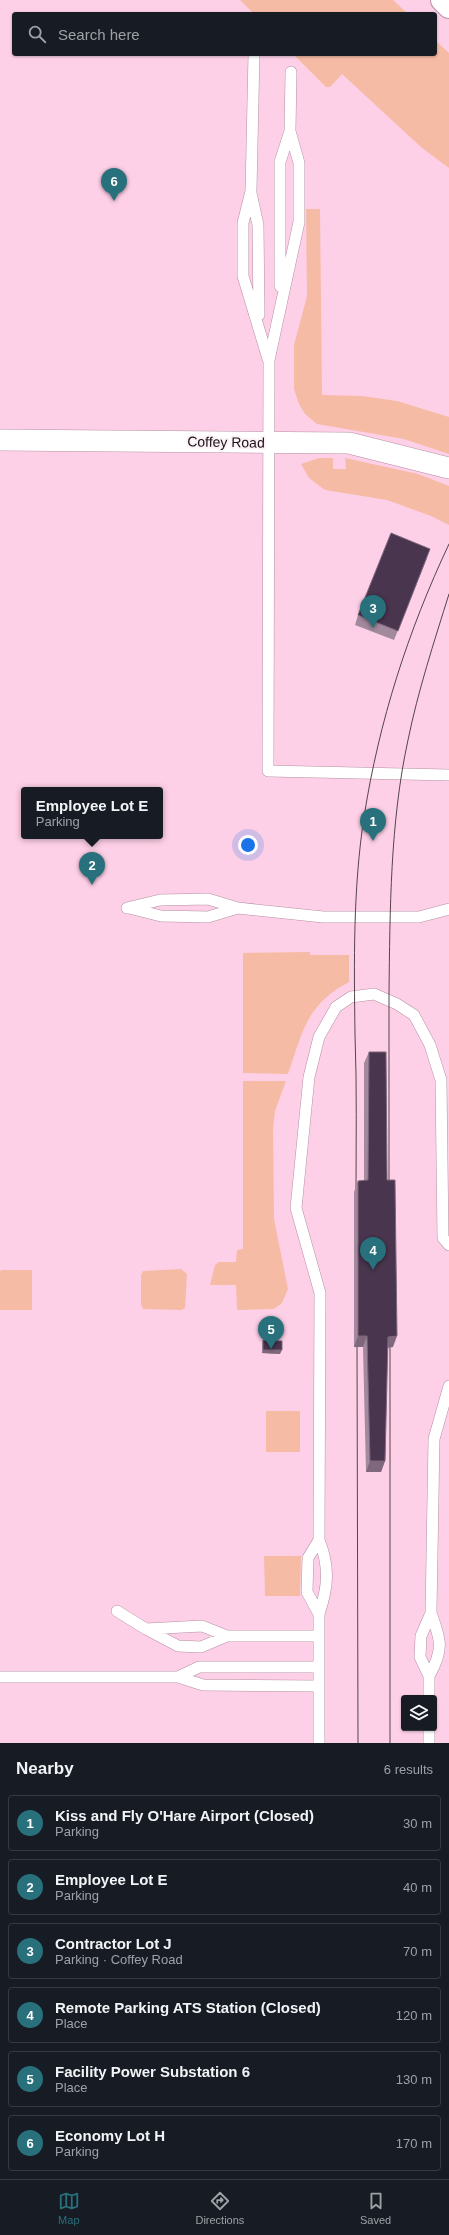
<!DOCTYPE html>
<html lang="en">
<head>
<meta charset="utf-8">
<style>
	:root { --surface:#171b24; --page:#20242c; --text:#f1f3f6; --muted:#9ea1a6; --line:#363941; --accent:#28707b }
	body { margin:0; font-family:Arial,sans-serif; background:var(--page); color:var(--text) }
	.controls { position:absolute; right:12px; bottom:12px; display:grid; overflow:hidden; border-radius:4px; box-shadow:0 1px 3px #0004 }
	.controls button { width:36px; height:36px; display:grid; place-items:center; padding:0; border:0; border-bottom:1px solid var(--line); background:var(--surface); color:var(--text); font:20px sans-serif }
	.you { position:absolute; left:248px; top:845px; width:14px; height:14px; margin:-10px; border:3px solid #fff; border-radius:50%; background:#1a73e8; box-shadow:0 0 0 6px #1a73e833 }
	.badge { display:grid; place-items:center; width:26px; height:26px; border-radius:50%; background:var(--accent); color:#fff; font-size:13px; font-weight:700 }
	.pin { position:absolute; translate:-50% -33px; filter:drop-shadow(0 1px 2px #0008) }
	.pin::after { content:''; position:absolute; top:21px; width:14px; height:12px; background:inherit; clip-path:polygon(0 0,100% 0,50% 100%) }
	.popup { position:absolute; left:21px; top:787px; width:142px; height:52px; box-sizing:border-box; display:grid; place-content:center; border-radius:4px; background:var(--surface); filter:drop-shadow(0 1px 3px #0005); font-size:13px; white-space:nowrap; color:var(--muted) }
	.popup b { font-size:15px; color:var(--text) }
	.popup::after { content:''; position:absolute; left:50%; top:100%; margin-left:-8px; border:8px solid transparent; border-top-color:var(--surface) }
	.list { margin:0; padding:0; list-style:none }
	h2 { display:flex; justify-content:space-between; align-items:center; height:52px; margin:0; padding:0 16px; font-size:17px }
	h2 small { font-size:13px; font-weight:400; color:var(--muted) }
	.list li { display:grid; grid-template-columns:26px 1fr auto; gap:12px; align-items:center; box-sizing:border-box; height:56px; margin:0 8px 8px; padding:0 8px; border:1px solid var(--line); border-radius:4px }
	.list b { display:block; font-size:15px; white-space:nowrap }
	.list p { margin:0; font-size:13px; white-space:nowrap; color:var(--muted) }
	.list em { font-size:13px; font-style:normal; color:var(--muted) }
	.icon { flex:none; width:22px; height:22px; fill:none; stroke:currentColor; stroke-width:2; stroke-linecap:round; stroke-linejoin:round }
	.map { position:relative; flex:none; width:449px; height:1743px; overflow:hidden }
	.search { position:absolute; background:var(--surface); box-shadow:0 1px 3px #0004; left:12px; right:12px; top:12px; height:44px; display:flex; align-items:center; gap:10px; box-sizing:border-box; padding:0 14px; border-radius:4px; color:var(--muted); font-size:15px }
	.sheet { height:436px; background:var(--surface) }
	nav { display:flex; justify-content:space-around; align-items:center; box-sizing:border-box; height:56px; border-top:1px solid var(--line); background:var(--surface); font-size:11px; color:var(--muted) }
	nav a { display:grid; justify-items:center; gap:2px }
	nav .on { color:var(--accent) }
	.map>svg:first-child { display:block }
	.built { fill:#fed0e7; fill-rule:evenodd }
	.green { fill:#f6bba4 }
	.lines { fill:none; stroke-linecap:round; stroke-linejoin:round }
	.lane-casing { stroke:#b490a2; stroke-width:12 }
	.street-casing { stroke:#b490a2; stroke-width:22 }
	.primary-casing { stroke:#b490a2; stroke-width:24 }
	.lane { stroke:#fff; stroke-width:11 }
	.street { stroke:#fff; stroke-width:21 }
	.primary { stroke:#fff; stroke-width:22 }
	.tram { stroke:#55444c; stroke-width:1 }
	.wall { fill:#a2899d }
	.shaded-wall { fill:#7f677d }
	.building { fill:#49354e; stroke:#7f677d }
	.labels { text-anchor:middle; stroke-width:4; stroke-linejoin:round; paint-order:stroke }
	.street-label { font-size:14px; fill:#1c1016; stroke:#faf2f6 }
</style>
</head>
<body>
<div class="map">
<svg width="449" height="1743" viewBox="0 0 449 1743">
	<rect width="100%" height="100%" fill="#fcddec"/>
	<path class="built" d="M 0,0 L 449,0 L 449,1743 L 0,1743 ZM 14,14 L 435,14 L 435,54 L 14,54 ZM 24,790 L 160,790 L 160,836 L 24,836 ZM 404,1698 L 434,1698 L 434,1728 L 404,1728 Z"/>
	<path class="green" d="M 240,0 L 393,0 L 408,14 L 254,14 Z
		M 435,40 L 449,53 L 449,168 L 422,148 L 342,74 L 330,87 L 326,87 L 293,54 L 435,54 Z
		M 306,209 L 320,209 L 322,395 L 362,396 L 397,401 L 449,417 L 449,454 L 404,439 L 317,424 L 305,414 L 299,404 L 294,389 L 294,345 L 307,296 Z
		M 319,458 L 333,458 L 333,469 L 346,469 L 345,458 L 418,474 L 449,486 L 449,525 L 431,516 L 387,500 L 325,490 L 309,478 L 301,464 Z
		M 310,952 L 310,955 L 349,955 L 349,982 C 306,1005 303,1031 288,1074 L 243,1073 L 243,953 Z
		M 243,1081 L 286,1081 L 275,1111 L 273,1130 L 274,1219 L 288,1289 L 282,1303 L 274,1309 L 237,1310 L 236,1285 L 210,1285 L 215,1265 L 219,1262 L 236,1262 L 237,1250 L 243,1249 Z
		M 181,1269 L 187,1274 L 185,1308 L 181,1310 L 143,1309 L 141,1304 L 141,1275 L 143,1271 Z
		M 3,1270 L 32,1270 L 32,1310 L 0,1310 L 0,1271 Z
		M 266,1411 L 300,1411 L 300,1452 L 266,1452 Z
		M 264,1556 L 301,1556 L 300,1596 L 265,1596 Z"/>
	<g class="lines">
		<g class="lane-casing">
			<path id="lane" d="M 254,54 L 251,191 L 243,223 L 243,276 L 268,359
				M 290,131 L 299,163 L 299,222 L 269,360 L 268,771 L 449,775
				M 251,193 L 258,225 L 259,315
				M 280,286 L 280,162 L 290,131 L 291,72
				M 127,908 L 160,900 L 208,899 L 238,908 L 323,917 L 419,917 L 449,909
				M 129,908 L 161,916 L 208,917 L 238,908
				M 117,1611 L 146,1629 L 202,1626 L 227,1636 L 319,1636
				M 319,1614 L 307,1592 L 308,1558 L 319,1540
				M 146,1629 L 178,1646 L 201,1647 L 227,1636
				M 429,1676 C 444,1650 441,1640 431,1613 L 434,1439 L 449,1386
				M 0,1677 L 178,1677 L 203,1685 L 319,1686
				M 178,1677 L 199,1667 L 319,1667
				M 429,1698 L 429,1676 L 420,1657 L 421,1636 L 431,1613
				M 319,1743 L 319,1614 C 328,1587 330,1567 319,1540 L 320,1293 L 296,1208 L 309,1077 L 319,1037 L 336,1007 L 351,997 L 374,994 L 397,1004 L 414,1015 L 430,1045 L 441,1080 L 443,1238 L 449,1245
				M 429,1743 L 429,1728"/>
		</g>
		<g class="street-casing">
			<path id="street" d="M 0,440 L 349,443 L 449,468"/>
		</g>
		<g class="primary-casing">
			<path id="primary" d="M 442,0 L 449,7"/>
		</g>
		<use href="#lane" class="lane"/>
		<use href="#street" class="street"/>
		<use href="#primary" class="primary"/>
		<path class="tram" d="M 389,1191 C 389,1125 389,1060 389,994 C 390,910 390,823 408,740 C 418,691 434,642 449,594
			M 356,1195 C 356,1141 357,1088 355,1034 C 354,962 353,889 364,817 C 379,721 408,631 449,544
			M 357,1337 L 358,1743
			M 390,1337 L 390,1743"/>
	</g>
	<path class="wall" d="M 427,558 L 394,640 L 355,625 L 358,615 Z
		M 369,1052 L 387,1180 L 393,1347 L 387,1348 L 385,1461 L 381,1472 L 366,1472 L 363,1347 L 354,1347 L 354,1192 L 358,1181 L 364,1181 L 364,1063 Z
		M 263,1340 L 280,1354 L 262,1353 L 262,1344 Z"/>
	<path class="shaded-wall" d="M 358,1336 L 367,1336 L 363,1347 L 354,1347 Z
		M 397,1336 L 393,1347 L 384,1348 L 388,1337 Z
		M 263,1350 L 282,1350 L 280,1354 L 262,1353 Z
		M 370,1461 L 385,1461 L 381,1472 L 366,1472 Z"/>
	<path class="building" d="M 391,533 L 430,549 L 398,631 L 358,615 Z
		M 369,1052 L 386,1052 L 387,1180 L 395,1180 L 397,1336 L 388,1337 L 385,1461 L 370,1461 L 367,1336 L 358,1336 L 358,1181 L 368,1180 Z
		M 263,1340 L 282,1341 L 282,1350 L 263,1350 Z"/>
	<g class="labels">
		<g class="street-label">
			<text transform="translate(226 442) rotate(1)" y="5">Coffey Road</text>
		</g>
	</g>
</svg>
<div class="controls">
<button><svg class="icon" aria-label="layers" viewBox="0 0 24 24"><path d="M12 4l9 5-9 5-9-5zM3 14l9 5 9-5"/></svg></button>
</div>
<div class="you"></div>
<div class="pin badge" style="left:373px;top:841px">1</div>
<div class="pin badge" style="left:92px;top:885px">2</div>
<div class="popup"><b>Employee Lot E</b>Parking</div>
<div class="pin badge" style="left:373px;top:628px">3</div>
<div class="pin badge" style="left:373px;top:1270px">4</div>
<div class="pin badge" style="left:271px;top:1349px">5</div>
<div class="pin badge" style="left:114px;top:201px">6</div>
<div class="search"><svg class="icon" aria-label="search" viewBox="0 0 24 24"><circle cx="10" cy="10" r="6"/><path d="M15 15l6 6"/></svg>Search here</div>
</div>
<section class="sheet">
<h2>Nearby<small>6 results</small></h2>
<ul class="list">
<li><span class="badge">1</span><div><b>Kiss and Fly O'Hare Airport (Closed)</b><p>Parking</p></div><em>30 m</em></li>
<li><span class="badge">2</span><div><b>Employee Lot E</b><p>Parking</p></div><em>40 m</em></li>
<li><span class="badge">3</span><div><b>Contractor Lot J</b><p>Parking · Coffey Road</p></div><em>70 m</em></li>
<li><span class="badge">4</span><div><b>Remote Parking ATS Station (Closed)</b><p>Place</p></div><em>120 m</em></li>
<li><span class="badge">5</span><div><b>Facility Power Substation 6</b><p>Place</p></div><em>130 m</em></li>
<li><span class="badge">6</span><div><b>Economy Lot H</b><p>Parking</p></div><em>170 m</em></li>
</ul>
</section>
<nav>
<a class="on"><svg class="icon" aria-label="map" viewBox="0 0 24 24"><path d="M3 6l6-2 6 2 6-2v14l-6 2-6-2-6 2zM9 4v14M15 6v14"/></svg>Map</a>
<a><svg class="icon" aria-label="directions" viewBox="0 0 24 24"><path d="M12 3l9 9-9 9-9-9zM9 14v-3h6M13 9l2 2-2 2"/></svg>Directions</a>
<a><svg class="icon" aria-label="saved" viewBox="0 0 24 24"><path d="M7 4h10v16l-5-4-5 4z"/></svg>Saved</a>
</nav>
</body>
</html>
